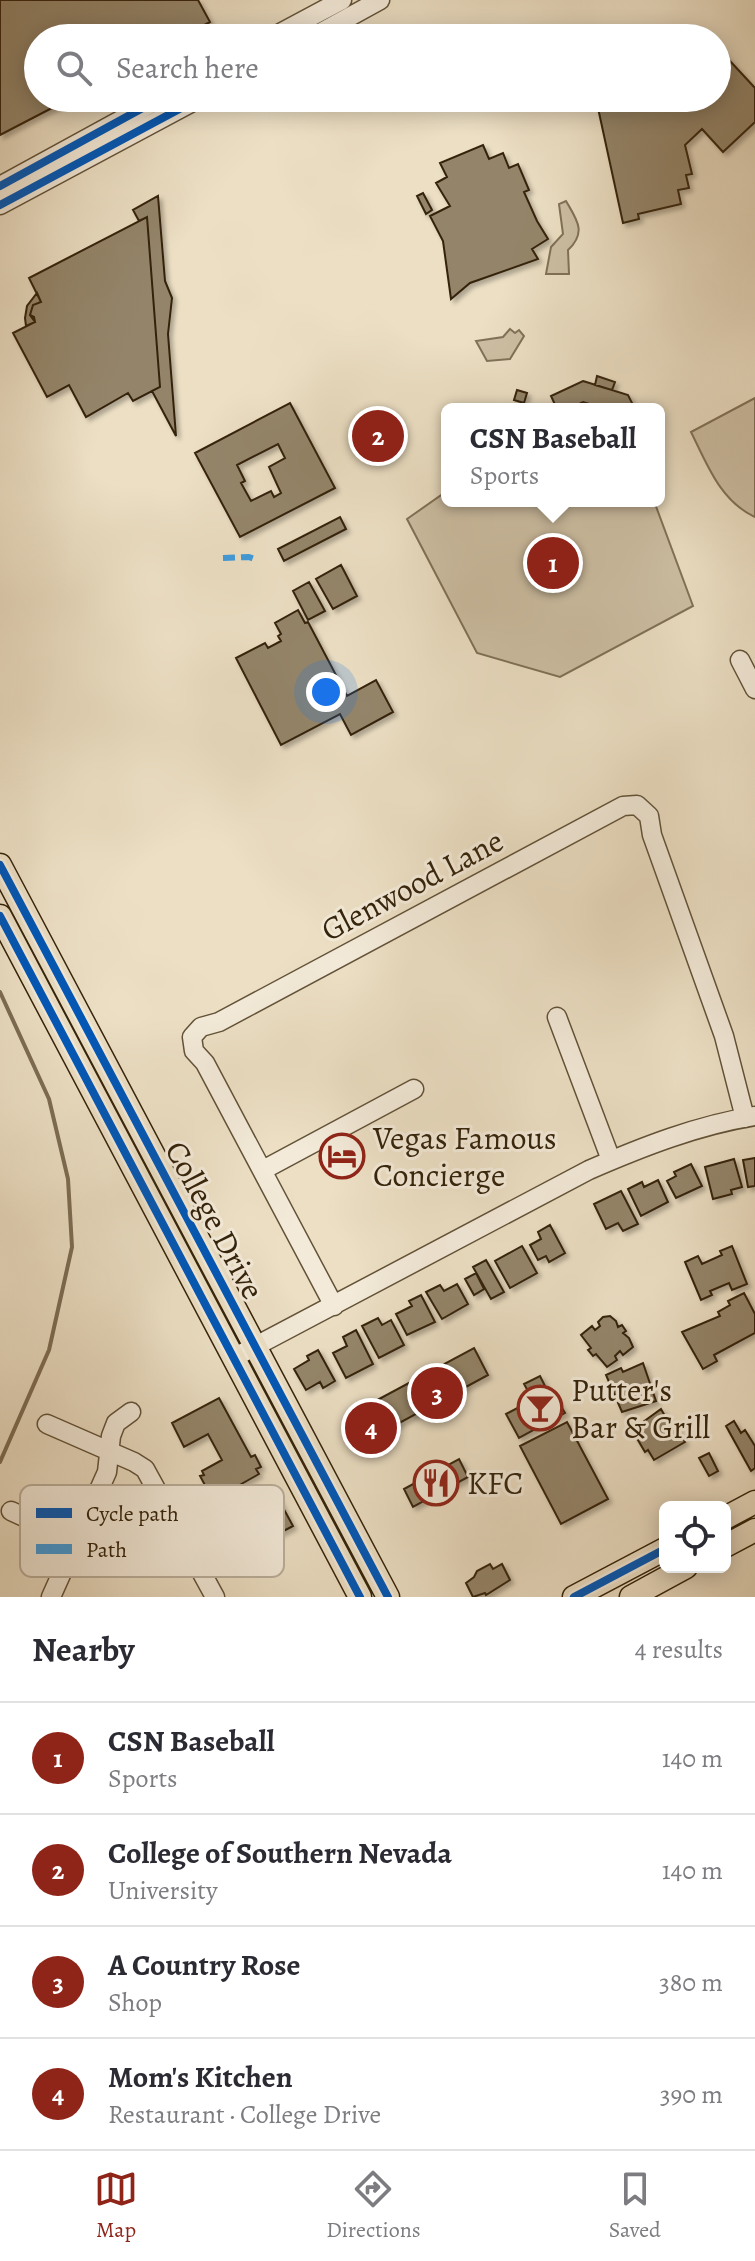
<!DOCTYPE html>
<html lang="en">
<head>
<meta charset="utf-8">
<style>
	:root { --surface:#fff; --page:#f7f7f7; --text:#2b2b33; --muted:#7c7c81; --line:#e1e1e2; --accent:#8f2418 }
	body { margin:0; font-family:Alegreya,serif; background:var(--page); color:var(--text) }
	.controls { position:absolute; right:24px; bottom:24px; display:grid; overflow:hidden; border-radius:12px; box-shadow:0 4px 20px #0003 }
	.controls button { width:72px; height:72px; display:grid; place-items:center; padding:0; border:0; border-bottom:2px solid var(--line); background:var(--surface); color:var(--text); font:40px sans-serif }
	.you { position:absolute; left:326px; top:692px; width:28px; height:28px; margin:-20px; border:6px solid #fff; border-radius:50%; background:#1a73e8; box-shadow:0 0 0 12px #1a73e833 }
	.badge { display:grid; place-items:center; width:52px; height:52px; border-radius:50%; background:var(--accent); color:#fff; font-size:26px; font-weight:700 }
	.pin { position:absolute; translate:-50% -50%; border:4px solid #fff; box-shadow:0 2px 8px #0006 }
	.popup { position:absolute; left:441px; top:403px; width:224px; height:104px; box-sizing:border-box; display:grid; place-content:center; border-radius:12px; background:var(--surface); filter:drop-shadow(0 2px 6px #0005); font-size:26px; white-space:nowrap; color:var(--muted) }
	.popup b { font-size:30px; color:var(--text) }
	.popup::after { content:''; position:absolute; left:50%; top:100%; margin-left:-16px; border:16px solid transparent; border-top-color:var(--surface) }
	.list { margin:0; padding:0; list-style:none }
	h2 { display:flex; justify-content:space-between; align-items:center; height:104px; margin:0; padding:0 32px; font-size:34px }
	h2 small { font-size:26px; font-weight:400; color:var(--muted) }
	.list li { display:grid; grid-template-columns:52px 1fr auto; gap:24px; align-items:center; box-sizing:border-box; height:112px; padding:0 32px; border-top:2px solid var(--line) }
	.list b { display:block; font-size:30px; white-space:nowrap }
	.list p { margin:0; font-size:26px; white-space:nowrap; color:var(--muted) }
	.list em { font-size:26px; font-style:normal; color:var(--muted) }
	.icon { flex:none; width:44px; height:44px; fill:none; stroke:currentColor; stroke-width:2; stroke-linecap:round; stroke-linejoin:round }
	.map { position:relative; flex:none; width:755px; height:1597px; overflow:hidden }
	.search { position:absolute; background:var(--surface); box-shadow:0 4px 20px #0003; left:24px; right:24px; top:24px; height:88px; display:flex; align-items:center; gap:20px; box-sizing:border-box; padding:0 28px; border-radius:44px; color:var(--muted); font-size:30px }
	.sheet { height:552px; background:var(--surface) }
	nav { display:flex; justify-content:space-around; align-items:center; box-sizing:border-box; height:112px; border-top:2px solid var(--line); background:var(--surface); font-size:22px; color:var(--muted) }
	nav a { display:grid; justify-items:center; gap:4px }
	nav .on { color:var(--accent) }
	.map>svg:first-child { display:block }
	.green { fill:#cdbfa4; stroke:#807157; stroke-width:2 }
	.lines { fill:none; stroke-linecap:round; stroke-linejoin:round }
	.stream { stroke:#7d6d54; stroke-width:4 }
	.building { fill:#94856b; stroke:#34230a; stroke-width:2; fill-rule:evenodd; filter:url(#shadow) }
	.minor-casing { stroke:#625238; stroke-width:21 }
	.major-casing { stroke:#34230a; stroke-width:25 }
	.minor { stroke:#f3ead9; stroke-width:18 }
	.major { stroke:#ecdfc4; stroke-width:22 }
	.quiet { stroke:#3e9cde; stroke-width:6; stroke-dasharray:12 6; stroke-linecap:butt }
	.cycleway-casing { stroke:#f3ead9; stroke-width:13 }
	.cycleway { stroke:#0057b8; stroke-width:8 }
	.labels { text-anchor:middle; stroke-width:6; stroke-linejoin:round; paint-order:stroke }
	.street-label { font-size:32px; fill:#34230a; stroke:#f3ead9 }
	.poi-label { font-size:32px; fill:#34230a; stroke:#f3ead9; text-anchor:start }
	.key { fill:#f3ead9; stroke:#baae9b; stroke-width:2 }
	.key-label { font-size:22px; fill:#34230a }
</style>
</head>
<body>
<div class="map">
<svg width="755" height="1597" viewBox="0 0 755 1597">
	<defs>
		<filter id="shadow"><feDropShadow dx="3.5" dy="3.5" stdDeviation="2" flood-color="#0004"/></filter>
	</defs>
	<rect width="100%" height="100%" fill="#ecdfc4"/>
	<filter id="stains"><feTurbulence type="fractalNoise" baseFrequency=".0025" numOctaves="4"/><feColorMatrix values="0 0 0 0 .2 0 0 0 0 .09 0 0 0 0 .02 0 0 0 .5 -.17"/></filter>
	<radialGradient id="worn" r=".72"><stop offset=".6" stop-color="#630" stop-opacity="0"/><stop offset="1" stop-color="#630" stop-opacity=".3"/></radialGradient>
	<path class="green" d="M 566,201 C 577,220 587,232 568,250 L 569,274 L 546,274 L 551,247 L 563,234 L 559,204 Z
		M 510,329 L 515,333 L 519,330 L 524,336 L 510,359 L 487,361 L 476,341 L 503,337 Z
		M 755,398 L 755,517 C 720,501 707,464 691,432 Z
		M 447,491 L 447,501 L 654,501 L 693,606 L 560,677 L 477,653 L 407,519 Z"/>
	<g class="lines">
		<path class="stream" d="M 0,992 L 49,1099 L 68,1179 L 72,1247 L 49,1350 L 0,1462"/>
	</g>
	<path class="building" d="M 0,0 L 198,0 L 210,22 L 180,38 L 38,38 L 38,98 L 76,98 L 50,109 L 0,135 Z
		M 717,47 L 755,88 L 755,122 L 723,152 L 702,129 L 685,145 L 692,174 L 686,175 L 689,188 L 678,190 L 681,204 L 638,214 L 639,219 L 623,223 L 598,108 L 644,98 L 717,98 Z
		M 483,145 L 489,159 L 503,153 L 509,168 L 518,164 L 529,190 L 524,192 L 537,221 L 548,239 L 532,249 L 538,259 L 470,283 L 451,299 L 443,241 L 430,216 L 450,206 L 436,183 L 447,177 L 440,163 Z
		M 423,193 L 432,210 L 426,214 L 417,196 Z
		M 158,196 L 165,281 L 172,298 L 168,334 L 176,436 L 152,391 L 160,387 L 147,217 L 139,221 L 133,210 Z
		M 147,217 L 160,387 L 133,401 L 128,393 L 86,417 L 69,385 L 47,397 L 13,333 L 35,322 L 34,317 L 30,315 L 33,305 L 41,302 L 29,278 Z
		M 37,293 L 41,302 L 33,305 L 30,315 L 35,322 L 26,326 L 25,318 L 27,306 Z
		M 597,376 L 615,382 L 612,390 L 595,385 Z
		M 583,381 L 628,395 L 635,409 L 606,409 L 583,402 L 569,409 L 557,409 L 551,396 Z
		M 517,390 L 527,393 L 524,403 L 514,400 Z
		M 290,403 L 335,488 L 240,537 L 195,453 ZM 278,444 L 285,458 L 269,467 L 281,493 L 274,497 L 271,491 L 251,501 L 241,483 L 245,481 L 237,465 Z
		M 340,517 L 346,529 L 284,561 L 278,549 Z
		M 341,565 L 357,596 L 333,609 L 316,579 Z
		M 309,582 L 325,611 L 308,620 L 293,591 Z
		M 298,610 L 305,623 L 308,622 L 347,696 L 376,680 L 393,712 L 351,735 L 340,714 L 281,745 L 236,658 L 265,643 L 268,648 L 281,641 L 278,636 L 281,634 L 275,623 Z
		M 755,1158 L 755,1186 L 748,1187 L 743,1160 Z
		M 734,1159 L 742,1187 L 731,1190 L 732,1194 L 713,1199 L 705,1167 Z
		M 691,1164 L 702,1186 L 676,1198 L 667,1181 L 676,1176 L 674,1172 Z
		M 658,1180 L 668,1202 L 641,1216 L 628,1189 L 642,1182 L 644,1187 Z
		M 621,1191 L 638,1224 L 623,1231 L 618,1223 L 606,1229 L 594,1204 Z
		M 550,1225 L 565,1253 L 549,1262 L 546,1256 L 538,1260 L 530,1245 L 541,1239 L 538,1232 Z
		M 522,1246 L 537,1273 L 510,1288 L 495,1261 Z
		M 732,1246 L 747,1284 L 732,1290 L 729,1283 L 710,1291 L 712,1295 L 701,1300 L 685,1262 L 698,1256 L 702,1264 L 722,1255 L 720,1251 Z
		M 486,1260 L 504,1292 L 491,1299 L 473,1267 Z
		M 476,1273 L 484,1289 L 474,1295 L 465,1279 Z
		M 457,1284 L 468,1304 L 442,1319 L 426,1292 L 440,1285 L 444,1291 Z
		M 744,1293 L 755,1314 L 755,1333 L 714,1355 L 717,1361 L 703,1369 L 682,1332 L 720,1316 L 718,1312 L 730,1305 L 728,1301 Z
		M 421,1295 L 435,1322 L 407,1335 L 396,1314 L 412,1306 L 409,1301 Z
		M 610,1316 L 616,1321 L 618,1327 L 622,1325 L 626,1331 L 623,1333 L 629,1338 L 633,1347 L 623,1355 L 620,1351 L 615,1356 L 617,1360 L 607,1367 L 596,1354 L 593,1356 L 588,1350 L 591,1348 L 581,1335 L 592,1326 L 595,1330 L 600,1326 L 598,1322 L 603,1317 Z
		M 378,1318 L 382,1325 L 391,1320 L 404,1345 L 379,1358 L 362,1326 Z
		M 356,1330 L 373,1364 L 346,1378 L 333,1353 L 347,1346 L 343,1337 Z
		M 474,1348 L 488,1375 L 368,1440 L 353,1413 Z
		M 318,1350 L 335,1381 L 323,1388 L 320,1382 L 306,1390 L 294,1369 L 309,1360 L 307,1356 Z
		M 643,1363 L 656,1401 L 622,1412 L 606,1375 L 621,1368 L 623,1372 Z
		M 540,1376 L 553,1402 L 557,1400 L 565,1413 L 519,1438 L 506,1414 L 533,1400 L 524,1384 Z
		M 219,1398 L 251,1457 L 255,1455 L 261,1467 L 256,1469 L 259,1474 L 213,1500 L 200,1476 L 204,1475 L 202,1471 L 222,1460 L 208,1434 L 184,1447 L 172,1423 Z
		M 661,1409 L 669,1423 L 672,1421 L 685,1442 L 654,1460 L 648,1450 L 645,1452 L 632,1430 Z
		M 734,1421 L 741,1433 L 745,1430 L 755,1446 L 755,1468 L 751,1471 L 726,1426 Z
		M 567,1422 L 608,1499 L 561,1524 L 520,1446 Z
		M 709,1453 L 718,1471 L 709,1476 L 699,1458 Z
		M 459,1459 L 468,1477 L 413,1507 L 404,1489 Z
		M 273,1489 L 293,1526 L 242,1553 L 222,1516 Z
		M 490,1564 L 493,1569 L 502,1564 L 510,1580 L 486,1595 L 485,1593 L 473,1597 L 466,1583 L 474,1577 L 477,1571 Z"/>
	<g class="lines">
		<g class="minor-casing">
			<path id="minor" d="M 271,38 L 342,0
				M 311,38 L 380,0
				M 0,186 L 161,98
				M 0,205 L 200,98
				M 740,660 L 755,689
				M 557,1017 L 611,1160
				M 263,1170 L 414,1089
				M 334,1306 L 205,1063 L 194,1051 L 192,1037 L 201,1027 L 219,1022 L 623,806 L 637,805 L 649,816 L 652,835 L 724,1036 L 745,1118
				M 235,1357 L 589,1170 C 642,1147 698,1125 755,1116
				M 47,1424 L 134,1462 L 145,1469 L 215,1597
				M 11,1511 L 76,1541
				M 51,1597 L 107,1472 L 111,1436 L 116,1423 L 131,1412"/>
		</g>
		<g class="major-casing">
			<path id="major" d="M 0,865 L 388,1597
				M 0,916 L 360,1597
				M 725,1518 L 755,1502
				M 725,1546 L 755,1530
				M 574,1597 L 665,1549
				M 631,1597 L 686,1567"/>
		</g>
		<use href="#minor" class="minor"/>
		<use href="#major" class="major"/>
		<path class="quiet" d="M 223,558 L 249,557 L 257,560"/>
		<g class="cycleway-casing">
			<path id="cycleway" d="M 0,186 L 161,98
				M 0,205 L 200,98
				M 0,865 L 388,1597
				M 0,916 L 360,1597
				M 574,1597 L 665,1549"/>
		</g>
		<use href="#cycleway" class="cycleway"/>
	</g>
	<defs>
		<g id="hotel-ring" transform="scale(2.3)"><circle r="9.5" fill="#f3ead9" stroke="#8f2418" stroke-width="1.5"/><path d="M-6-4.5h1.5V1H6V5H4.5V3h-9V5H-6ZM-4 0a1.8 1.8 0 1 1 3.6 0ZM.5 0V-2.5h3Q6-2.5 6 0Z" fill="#8f2418"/></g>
		<g id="bar-ring" transform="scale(2.3)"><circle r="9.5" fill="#f3ead9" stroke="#8f2418" stroke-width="1.5"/><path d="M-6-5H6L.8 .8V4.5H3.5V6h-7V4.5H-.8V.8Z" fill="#8f2418"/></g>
		<g id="restaurant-ring" transform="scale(2.3)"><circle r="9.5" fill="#f3ead9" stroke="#8f2418" stroke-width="1.5"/><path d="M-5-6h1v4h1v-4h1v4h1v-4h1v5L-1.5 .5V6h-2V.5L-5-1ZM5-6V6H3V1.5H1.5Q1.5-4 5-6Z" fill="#8f2418"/></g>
	</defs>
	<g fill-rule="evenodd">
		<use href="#hotel-ring" x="342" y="1156"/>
		<use href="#bar-ring" x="540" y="1408"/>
		<use href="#restaurant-ring" x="436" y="1483"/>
	</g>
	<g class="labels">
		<g class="street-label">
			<text transform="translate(412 885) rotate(-28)" y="11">Glenwood Lane</text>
			<text transform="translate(215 1220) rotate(62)" y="11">College Drive</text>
		</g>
		<g class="poi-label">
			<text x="373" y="1149">Vegas Famous<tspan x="373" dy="37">Concierge</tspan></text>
			<text x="571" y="1401">Putter's<tspan x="571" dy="37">Bar &amp; Grill</tspan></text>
			<text x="467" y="1494">KFC</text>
		</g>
	</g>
	<rect x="20" y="1485" width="264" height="92" rx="12" class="key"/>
	<rect x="36" y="1508" width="36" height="10" fill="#0057b8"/>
	<rect x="36" y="1544" width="36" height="10" fill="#3e9cde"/>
	<g class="key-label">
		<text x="86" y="1521">Cycle path</text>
		<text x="86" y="1557">Path</text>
	</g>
	<rect width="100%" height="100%" filter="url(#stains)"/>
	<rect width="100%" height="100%" fill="url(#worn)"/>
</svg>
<div class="controls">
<button><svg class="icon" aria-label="locate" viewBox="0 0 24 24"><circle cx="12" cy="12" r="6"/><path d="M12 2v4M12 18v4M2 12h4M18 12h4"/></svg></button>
</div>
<div class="you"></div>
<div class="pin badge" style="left:553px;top:563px">1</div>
<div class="popup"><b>CSN Baseball</b>Sports</div>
<div class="pin badge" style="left:378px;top:436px">2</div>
<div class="pin badge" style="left:437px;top:1393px">3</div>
<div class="pin badge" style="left:371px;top:1428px">4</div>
<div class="search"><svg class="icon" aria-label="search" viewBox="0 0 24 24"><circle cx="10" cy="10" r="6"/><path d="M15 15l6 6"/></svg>Search here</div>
</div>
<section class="sheet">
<h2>Nearby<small>4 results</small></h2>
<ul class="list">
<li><span class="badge">1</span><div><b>CSN Baseball</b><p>Sports</p></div><em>140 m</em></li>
<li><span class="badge">2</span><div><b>College of Southern Nevada</b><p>University</p></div><em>140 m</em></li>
<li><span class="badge">3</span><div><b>A Country Rose</b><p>Shop</p></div><em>380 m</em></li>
<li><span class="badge">4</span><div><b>Mom's Kitchen</b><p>Restaurant · College Drive</p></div><em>390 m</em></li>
</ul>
</section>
<nav>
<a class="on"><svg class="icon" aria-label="map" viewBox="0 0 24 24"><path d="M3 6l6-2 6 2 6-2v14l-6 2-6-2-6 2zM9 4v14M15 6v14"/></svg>Map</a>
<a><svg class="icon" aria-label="directions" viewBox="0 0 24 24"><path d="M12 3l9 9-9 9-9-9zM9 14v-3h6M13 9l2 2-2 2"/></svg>Directions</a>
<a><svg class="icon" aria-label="saved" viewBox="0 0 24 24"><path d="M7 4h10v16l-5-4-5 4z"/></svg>Saved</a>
</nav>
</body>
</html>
